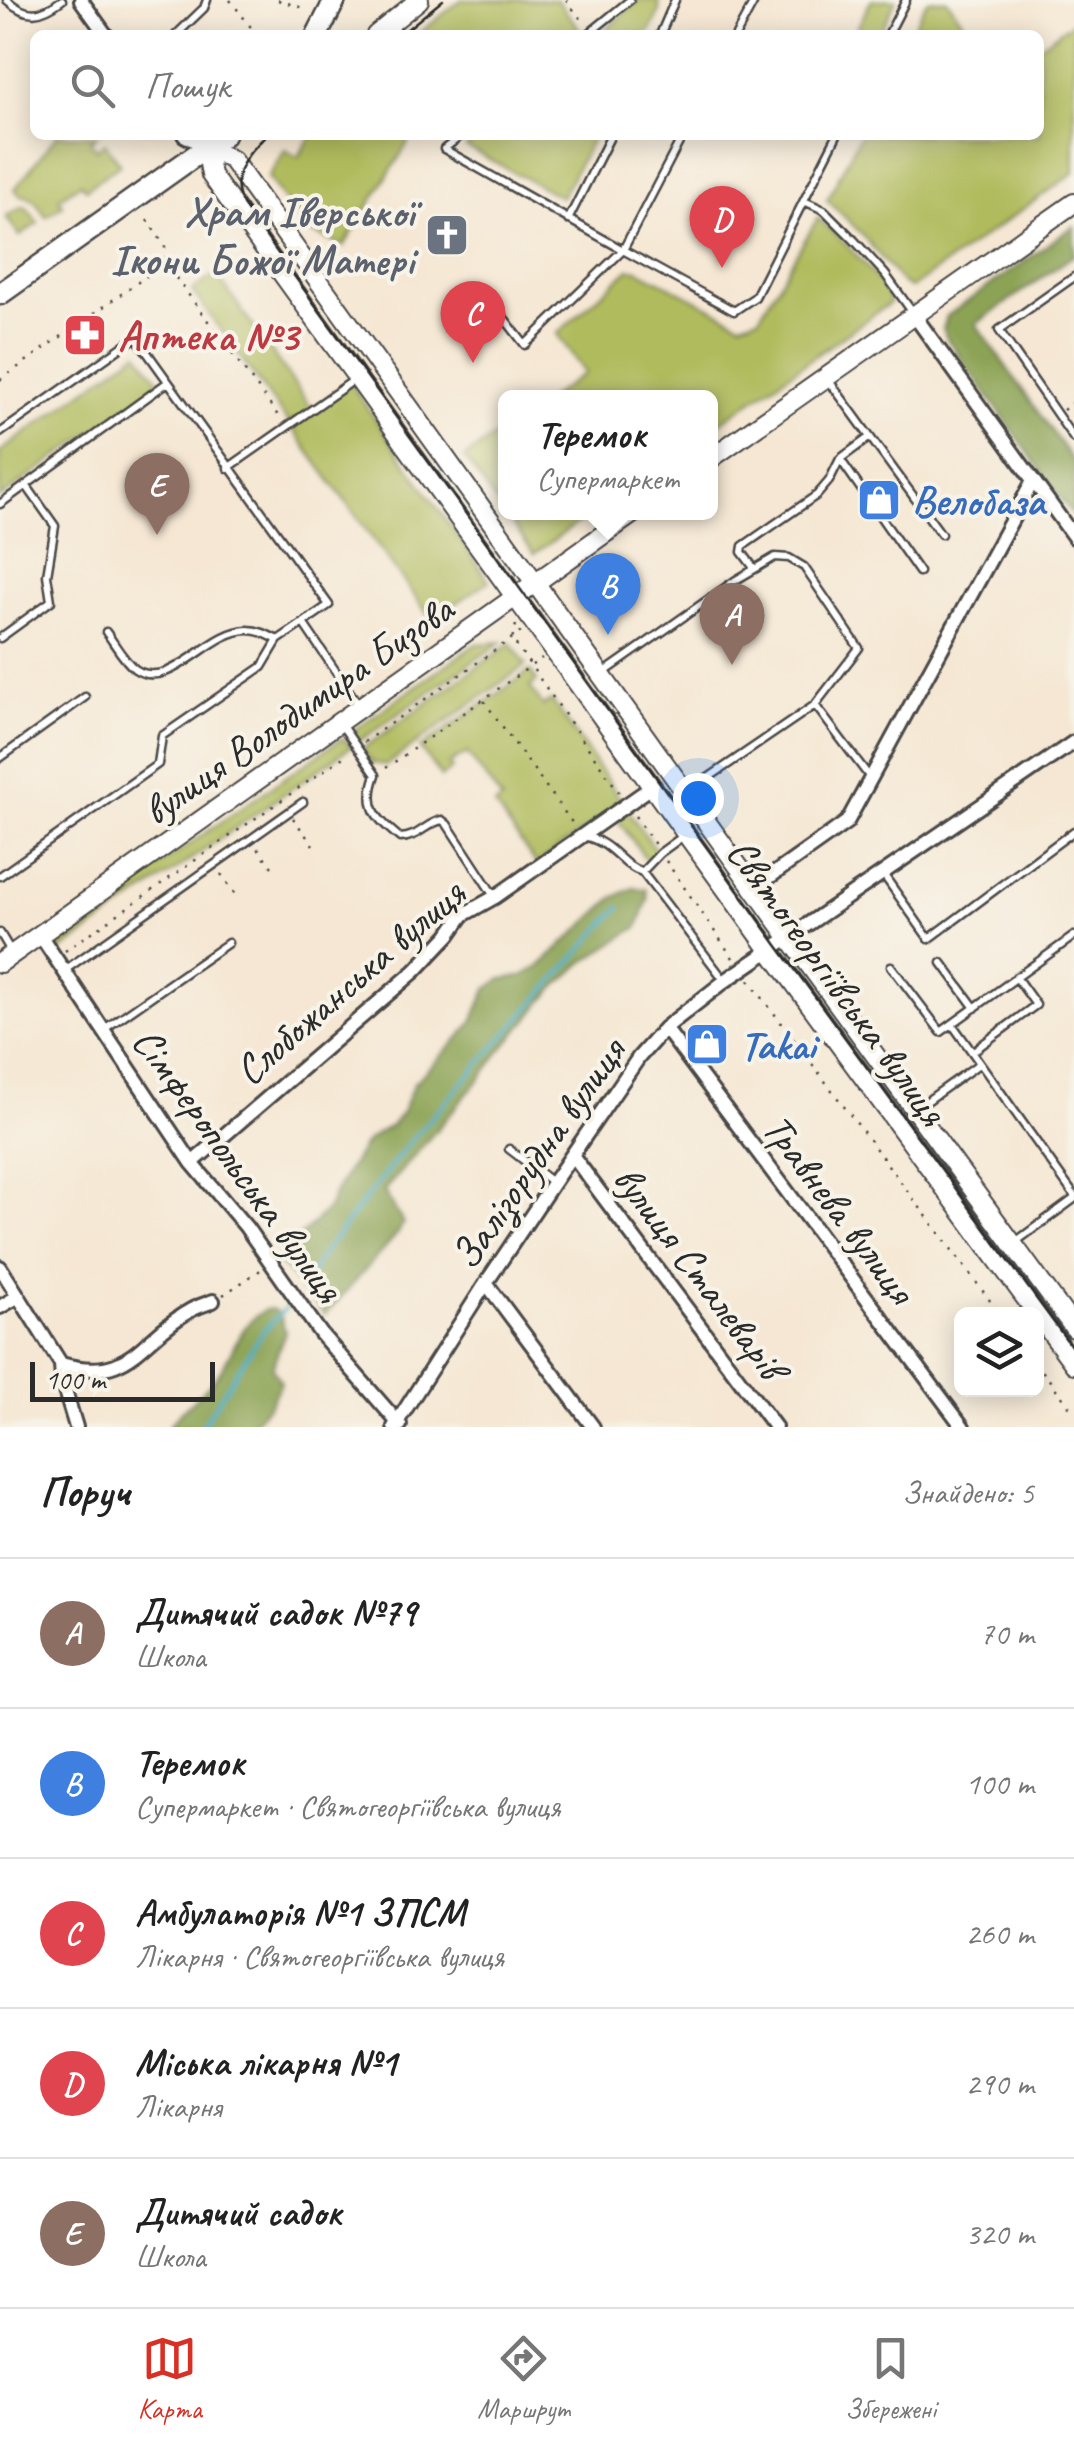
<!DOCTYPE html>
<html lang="uk">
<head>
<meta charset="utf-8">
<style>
	:root { --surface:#fff; --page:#f6f6f6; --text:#222; --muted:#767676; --line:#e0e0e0; --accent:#d93025 }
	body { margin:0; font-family:Caveat,sans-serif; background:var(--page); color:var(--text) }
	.controls { position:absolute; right:30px; bottom:30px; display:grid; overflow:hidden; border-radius:15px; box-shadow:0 5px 25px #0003 }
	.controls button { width:90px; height:90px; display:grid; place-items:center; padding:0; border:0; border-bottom:2px solid var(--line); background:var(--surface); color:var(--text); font:50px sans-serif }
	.scale { position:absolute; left:30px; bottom:25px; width:185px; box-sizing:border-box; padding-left:10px; border:5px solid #2b2b2b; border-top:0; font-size:28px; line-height:35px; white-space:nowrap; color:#2b2b2b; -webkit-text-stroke:8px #f7f3e8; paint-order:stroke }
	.you { position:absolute; left:698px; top:798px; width:35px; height:35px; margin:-25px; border:8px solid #fff; border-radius:50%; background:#1a73e8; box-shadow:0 0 0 15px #1a73e833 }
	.badge { display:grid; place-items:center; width:65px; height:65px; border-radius:50%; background:var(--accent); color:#fff; font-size:32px; font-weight:700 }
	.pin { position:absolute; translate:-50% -82px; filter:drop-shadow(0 2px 5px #0008) }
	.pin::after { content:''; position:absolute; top:52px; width:35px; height:30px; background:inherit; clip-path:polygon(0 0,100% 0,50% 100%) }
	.popup { position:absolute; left:498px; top:390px; width:220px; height:130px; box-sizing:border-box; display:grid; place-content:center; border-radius:15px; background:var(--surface); filter:drop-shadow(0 2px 8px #0005); font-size:32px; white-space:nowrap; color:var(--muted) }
	.popup b { font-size:38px; color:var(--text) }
	.popup::after { content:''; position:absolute; left:50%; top:100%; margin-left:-20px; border:20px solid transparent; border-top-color:var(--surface) }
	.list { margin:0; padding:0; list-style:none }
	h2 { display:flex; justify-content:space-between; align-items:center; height:130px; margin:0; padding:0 40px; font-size:42px }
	h2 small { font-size:32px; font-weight:400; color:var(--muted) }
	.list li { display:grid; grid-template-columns:65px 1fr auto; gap:30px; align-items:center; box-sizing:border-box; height:150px; padding:0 40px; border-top:2px solid var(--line) }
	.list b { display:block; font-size:38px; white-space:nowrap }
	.list p { margin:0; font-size:32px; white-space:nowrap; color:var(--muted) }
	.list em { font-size:32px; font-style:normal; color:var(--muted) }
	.icon { flex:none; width:55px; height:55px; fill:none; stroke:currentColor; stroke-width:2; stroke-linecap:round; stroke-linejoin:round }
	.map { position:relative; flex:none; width:1074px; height:1427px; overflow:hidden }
	.search { position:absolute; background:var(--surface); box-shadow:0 5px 25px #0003; left:30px; right:30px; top:30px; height:110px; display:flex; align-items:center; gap:25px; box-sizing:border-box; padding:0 35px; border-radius:15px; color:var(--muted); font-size:38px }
	.sheet { height:880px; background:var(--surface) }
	nav { display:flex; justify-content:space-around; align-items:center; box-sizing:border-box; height:140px; border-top:2px solid var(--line); background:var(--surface); font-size:28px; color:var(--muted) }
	nav a { display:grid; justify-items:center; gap:5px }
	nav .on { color:var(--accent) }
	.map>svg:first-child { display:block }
	.green { fill:#b0bb5d; stroke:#6e7344; stroke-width:2.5 }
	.forest { fill:#8ca354; stroke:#5c6740; stroke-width:2.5 }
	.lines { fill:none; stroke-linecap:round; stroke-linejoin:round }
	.stream { stroke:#47afc6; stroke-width:4 }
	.lane-casing { stroke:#494744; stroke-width:11 }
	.street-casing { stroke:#494744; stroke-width:18 }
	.secondary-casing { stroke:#494744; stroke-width:22 }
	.primary-casing { stroke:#494744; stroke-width:25 }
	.path { stroke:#494744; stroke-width:2.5; stroke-dasharray:2.5 8; stroke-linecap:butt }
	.lane { stroke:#fff; stroke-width:6 }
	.street { stroke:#fff; stroke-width:12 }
	.secondary { stroke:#fff; stroke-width:18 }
	.primary { stroke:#fff; stroke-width:20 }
	.tram { stroke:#2b2b2b; stroke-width:2.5 }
	.labels { text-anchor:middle; stroke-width:8; stroke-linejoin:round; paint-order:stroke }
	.worship-label { font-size:42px; font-weight:bold; fill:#5b616d; stroke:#f7f3e8; text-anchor:end }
	.health-label { font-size:42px; font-weight:bold; fill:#be3a42; stroke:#f7f3e8; text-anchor:start }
	.shop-label { font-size:42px; font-weight:bold; fill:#366cbe; stroke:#f7f3e8; text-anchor:start }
	.street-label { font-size:42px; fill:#2b2b2b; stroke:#f7f3e8 }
</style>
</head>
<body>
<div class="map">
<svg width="1074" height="1427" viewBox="0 0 1074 1427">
	<rect width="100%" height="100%" fill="#f7f3e8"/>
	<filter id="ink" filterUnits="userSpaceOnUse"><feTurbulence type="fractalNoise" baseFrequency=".01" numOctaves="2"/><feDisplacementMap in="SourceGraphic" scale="20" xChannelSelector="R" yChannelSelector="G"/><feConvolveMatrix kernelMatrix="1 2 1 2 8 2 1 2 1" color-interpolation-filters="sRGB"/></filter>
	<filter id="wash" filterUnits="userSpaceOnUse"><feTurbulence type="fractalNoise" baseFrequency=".0048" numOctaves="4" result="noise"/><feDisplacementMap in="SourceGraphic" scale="40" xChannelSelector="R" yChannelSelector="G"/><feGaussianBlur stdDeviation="2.25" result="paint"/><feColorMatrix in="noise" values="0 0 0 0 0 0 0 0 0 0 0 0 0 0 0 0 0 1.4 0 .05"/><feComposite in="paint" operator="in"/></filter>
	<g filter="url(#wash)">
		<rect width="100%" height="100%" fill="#f5e7d3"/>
		<path class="green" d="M 461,0 L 557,0 L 579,28 L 570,35 L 417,35 Z
			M 639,0 L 658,0 C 663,13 653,24 647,35 L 599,35 Z
			M 871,0 L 896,0 L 879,35 L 854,35 Z
			M 930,0 L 947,0 L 973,35 L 910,35 L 926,2 Z
			M 1074,21 L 1074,173 L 911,288 L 904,285 L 860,232 L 827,200 L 860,135 L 1039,135 L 1039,46 Z
			M 57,135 L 98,135 L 90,141 L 96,149 L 105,143 L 120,164 L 86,189 L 81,183 L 59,198 L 63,205 L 46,217 C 39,206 34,195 20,195 L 15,189 Z
			M 312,135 L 407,135 L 408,143 L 344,246 L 304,230 L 268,177 L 285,150 L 298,157 Z
			M 481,135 L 594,135 L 561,197 L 466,147 Z
			M 22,207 L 27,208 L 38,223 L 20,236 L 6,217 Z
			M 818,218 C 837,236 884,278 890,303 L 711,429 L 710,398 L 551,397 L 585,373 L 557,334 L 629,269 L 638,270 L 741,323 L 759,317 Z
			M 216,274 L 312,409 L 350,383 L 489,581 L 432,620 L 192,291 Z
			M 138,352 L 161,383 L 0,498 L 0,452 Z
			M 505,429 L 506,512 L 592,513 L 534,554 L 464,458 Z
			M 501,642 L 358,742 L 354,736 L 355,729 L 476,644 Z
			M 511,643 L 526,665 L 386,765 L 373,763 L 362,749 Z
			M 530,671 L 537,681 L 530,687 L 543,706 L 552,701 L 623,803 L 536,864 L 495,806 L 502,800 L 467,753 L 449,764 L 452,769 L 441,777 L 420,748 Z
			M 344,739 L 352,746 L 58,953 L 55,942 L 57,936 L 339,740 Z
			M 626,808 L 657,852 L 648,862 L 615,816 Z"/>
		<path class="forest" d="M 1074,226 L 1074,255 L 976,324 L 1074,463 L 1074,517 L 945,336 L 943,329 L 947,316 Z
			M 633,888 L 646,889 L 648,899 L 638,927 L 581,964 L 551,992 L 498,1054 L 480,1079 L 384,1191 L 403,1223 L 398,1233 L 325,1315 L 281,1264 L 279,1258 L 328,1208 L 335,1191 L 365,1143 L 377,1133 L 391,1126 L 402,1112 L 414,1083 L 462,1035 L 473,1021 L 487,989 L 502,979 L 522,976 L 539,967 L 613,898 Z
			M 265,1310 L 272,1309 L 280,1314 L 285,1332 L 272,1368 L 281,1382 L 269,1405 L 249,1427 L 168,1427 C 182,1407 204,1394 218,1374 C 234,1352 240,1323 265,1310 Z"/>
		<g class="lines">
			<path class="stream" d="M 301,1291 L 321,1256 L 413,1138 L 620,907
				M 201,1427 L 263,1331 L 287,1307"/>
		</g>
	</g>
	<g filter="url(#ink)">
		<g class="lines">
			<g class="lane-casing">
				<path id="lane" d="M 7,0 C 27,18 41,16 62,0
					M 176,35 L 204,8 L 207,0
					M 587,35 L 630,0
					M 660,35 L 675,0
					M 736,35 L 755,0
					M 888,35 L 906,0
					M 462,135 L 444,149 L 623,250 L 683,135
					M 804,201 L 824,210 L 854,240 L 885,274 L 913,313
					M 568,220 L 611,135
					M 1074,277 L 999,330 L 1074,439
					M 501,314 L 525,345 L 623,250 L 734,311 L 755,297 L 837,135
					M 0,433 L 136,337 L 329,605 L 303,623 L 360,707
					M 870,437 L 941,534
					M 840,459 L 919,572
					M 228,468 L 354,380
					M 0,504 L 168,382
					M 754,568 L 742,552 L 743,546 L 817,495 L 829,481 L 840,459 L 870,437 L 827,378
					M 106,632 C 115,644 123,660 135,669 C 170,693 209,630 248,630 C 259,630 268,635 278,640
					M 0,638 L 51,601 L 47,575 L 55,526 L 26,485
					M 602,674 L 736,580 L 775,557 L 789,558 L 804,567 L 859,648 L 815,705 L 689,791
					M 815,705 L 871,779
					M 340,723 L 376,775 C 364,807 376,818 400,838 C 418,838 426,823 442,820 L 447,824 L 494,896
					M 0,758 L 85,697
					M 583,836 C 614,842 619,865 642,872 L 725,981
					M 642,872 L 660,853 L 686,834
					M 883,874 L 929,939 L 1074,831
					M 0,876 L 158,764 L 162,736 L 262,667 L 278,640 L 303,623
					M 0,933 L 12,953
					M 942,963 L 975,1008
					M 891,966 L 941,1032 L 1074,936
					M 65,970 L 303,802
					M 103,1030 L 228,943
					M 972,1052 L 1036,1005 L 1016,977
					M 980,1063 L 1074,1195
					M 916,1109 L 980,1063 L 952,1024
					M 509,1149 L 552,1182
					M 1014,1243 L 1074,1199"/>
			</g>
			<g class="street-casing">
				<path id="street" d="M 81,0 L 106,35
					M 184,135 L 206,147
					M 914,315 L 1074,537
					M 754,888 L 847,822 L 1033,481
					M 40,935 L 192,1163 L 246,1227 L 321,1334 L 400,1425
					M 665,1028 L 963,1427
					M 572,1155 L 775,1427
					M 192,1163 L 415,971 L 449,935 L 463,915 L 495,897 L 653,786
					M 0,1267 L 61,1364
					M 486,1283 L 593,1427
					M 0,1307 L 17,1297
					M 76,1427 L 62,1381 L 61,1364 C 132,1384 139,1338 191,1310 C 198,1306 206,1304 213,1301
					M 394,1427 L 486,1283 L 553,1183 L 639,1057 L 665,1028 L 725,981 L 1074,742"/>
			</g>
			<g class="secondary-casing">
				<path id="secondary" d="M 376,35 L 419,0
					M 206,147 L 211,175 L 770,950 L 1074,1364
					M 206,147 L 232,160 L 789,937 L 1074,1328
					M 710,459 L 1074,203
					M 0,963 L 635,512"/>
			</g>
			<g class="primary-casing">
				<path id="primary" d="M 317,35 L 335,0
					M 0,294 L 224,135"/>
			</g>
			<path class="path" d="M 230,0 L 257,35
				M 278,0 L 303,8
				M 566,0 L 584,23
				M 147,220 L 165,246 L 165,262
				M 0,380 L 165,263 L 282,421
				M 1063,410 L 1074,402
				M 516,625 L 512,639 L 619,792
				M 484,701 L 573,824
				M 364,742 L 521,632
				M 386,768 L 542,658
				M 635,816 L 656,846
				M 293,818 L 313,845
				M 258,848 L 275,871
				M 666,861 L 735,961
				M 221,874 L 237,897
				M 65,951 L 349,753
				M 749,980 L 1000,1314
				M 223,1295 L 262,1269
				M 1036,1363 L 1074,1412"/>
			<use href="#lane" class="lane"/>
			<use href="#street" class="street"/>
			<use href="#secondary" class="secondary"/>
			<use href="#primary" class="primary"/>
			<path class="tram" d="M 400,35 L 443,0
				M 267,135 C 246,154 228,177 243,205 L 777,945 L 1074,1350"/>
		</g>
	</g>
	<defs>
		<g id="church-square" transform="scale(2.25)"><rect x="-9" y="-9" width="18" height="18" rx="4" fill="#6b7280" stroke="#f7f3e8"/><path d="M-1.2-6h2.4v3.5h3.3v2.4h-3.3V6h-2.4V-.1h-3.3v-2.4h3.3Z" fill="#fff"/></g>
		<g id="pharmacy-square" transform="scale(2.25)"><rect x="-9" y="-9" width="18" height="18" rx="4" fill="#e0444e" stroke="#f7f3e8"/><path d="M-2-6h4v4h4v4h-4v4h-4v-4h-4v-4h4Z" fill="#fff"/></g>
		<g id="shop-square" transform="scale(2.25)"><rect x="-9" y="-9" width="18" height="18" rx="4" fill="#3f7fe0" stroke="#f7f3e8"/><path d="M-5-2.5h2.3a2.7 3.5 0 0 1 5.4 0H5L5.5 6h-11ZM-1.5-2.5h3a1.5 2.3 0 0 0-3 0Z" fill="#fff"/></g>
	</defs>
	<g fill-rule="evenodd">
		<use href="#church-square" x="447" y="235"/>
		<use href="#pharmacy-square" x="85" y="335"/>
		<use href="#shop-square" x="879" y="500"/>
		<use href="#shop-square" x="707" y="1044"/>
	</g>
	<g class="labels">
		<g class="worship-label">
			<text x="414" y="226">Храм Іверської<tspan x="414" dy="48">Ікони Божої Матері</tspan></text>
		</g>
		<g class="health-label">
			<text x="118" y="350">Аптека №3</text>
		</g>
		<g class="shop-label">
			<text x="912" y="515">Велобаза</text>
			<text x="740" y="1059">Takai</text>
		</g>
		<g class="street-label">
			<text transform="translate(297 709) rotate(-35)" y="15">вулиця Володимира Бизова</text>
			<text transform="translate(349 981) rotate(-41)" y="15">Слобожанська вулиця</text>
			<text transform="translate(838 981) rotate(54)" y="15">Святогеоргіївська вулиця</text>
			<text transform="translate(537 1153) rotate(-55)" y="15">Залізорудна вулиця</text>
			<text transform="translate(239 1164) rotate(54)" y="15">Сімферопольська вулиця</text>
			<text transform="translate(840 1208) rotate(53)" y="15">Травнева вулиця</text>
			<text transform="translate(700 1271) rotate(53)" y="15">вулиця Сталеварів</text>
		</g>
	</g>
</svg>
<div class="controls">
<button><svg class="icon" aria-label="layers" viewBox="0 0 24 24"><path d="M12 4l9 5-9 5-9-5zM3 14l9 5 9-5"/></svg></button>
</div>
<div class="scale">100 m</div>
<div class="you"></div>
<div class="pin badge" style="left:732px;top:665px;background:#8d6e63">A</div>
<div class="pin badge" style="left:608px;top:635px;background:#3f7fe0">B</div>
<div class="popup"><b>Теремок</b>Супермаркет</div>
<div class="pin badge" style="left:473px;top:363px;background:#e0444e">C</div>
<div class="pin badge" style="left:722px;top:268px;background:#e0444e">D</div>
<div class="pin badge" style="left:157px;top:535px;background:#8d6e63">E</div>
<div class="search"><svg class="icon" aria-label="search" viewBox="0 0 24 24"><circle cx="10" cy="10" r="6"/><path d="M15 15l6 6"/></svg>Пошук</div>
</div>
<section class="sheet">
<h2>Поруч<small>Знайдено: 5</small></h2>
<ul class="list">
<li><span class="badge" style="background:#8d6e63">A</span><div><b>Дитячий садок №79</b><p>Школа</p></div><em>70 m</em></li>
<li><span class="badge" style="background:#3f7fe0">B</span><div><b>Теремок</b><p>Супермаркет · Святогеоргіївська вулиця</p></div><em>100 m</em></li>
<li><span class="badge" style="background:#e0444e">C</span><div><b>Амбулаторія №1 ЗПСМ</b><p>Лікарня · Святогеоргіївська вулиця</p></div><em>260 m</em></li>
<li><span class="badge" style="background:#e0444e">D</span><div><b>Міська лікарня №1</b><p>Лікарня</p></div><em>290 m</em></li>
<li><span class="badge" style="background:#8d6e63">E</span><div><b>Дитячий садок</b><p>Школа</p></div><em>320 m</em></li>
</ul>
</section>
<nav>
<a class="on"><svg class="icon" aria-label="map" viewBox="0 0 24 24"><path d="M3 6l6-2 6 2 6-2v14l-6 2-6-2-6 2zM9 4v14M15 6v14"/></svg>Карта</a>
<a><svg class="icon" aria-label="directions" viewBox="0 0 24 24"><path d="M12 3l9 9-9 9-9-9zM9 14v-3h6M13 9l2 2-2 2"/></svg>Маршрут</a>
<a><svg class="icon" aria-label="saved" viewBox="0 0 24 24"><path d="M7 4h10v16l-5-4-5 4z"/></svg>Збережені</a>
</nav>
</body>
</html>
